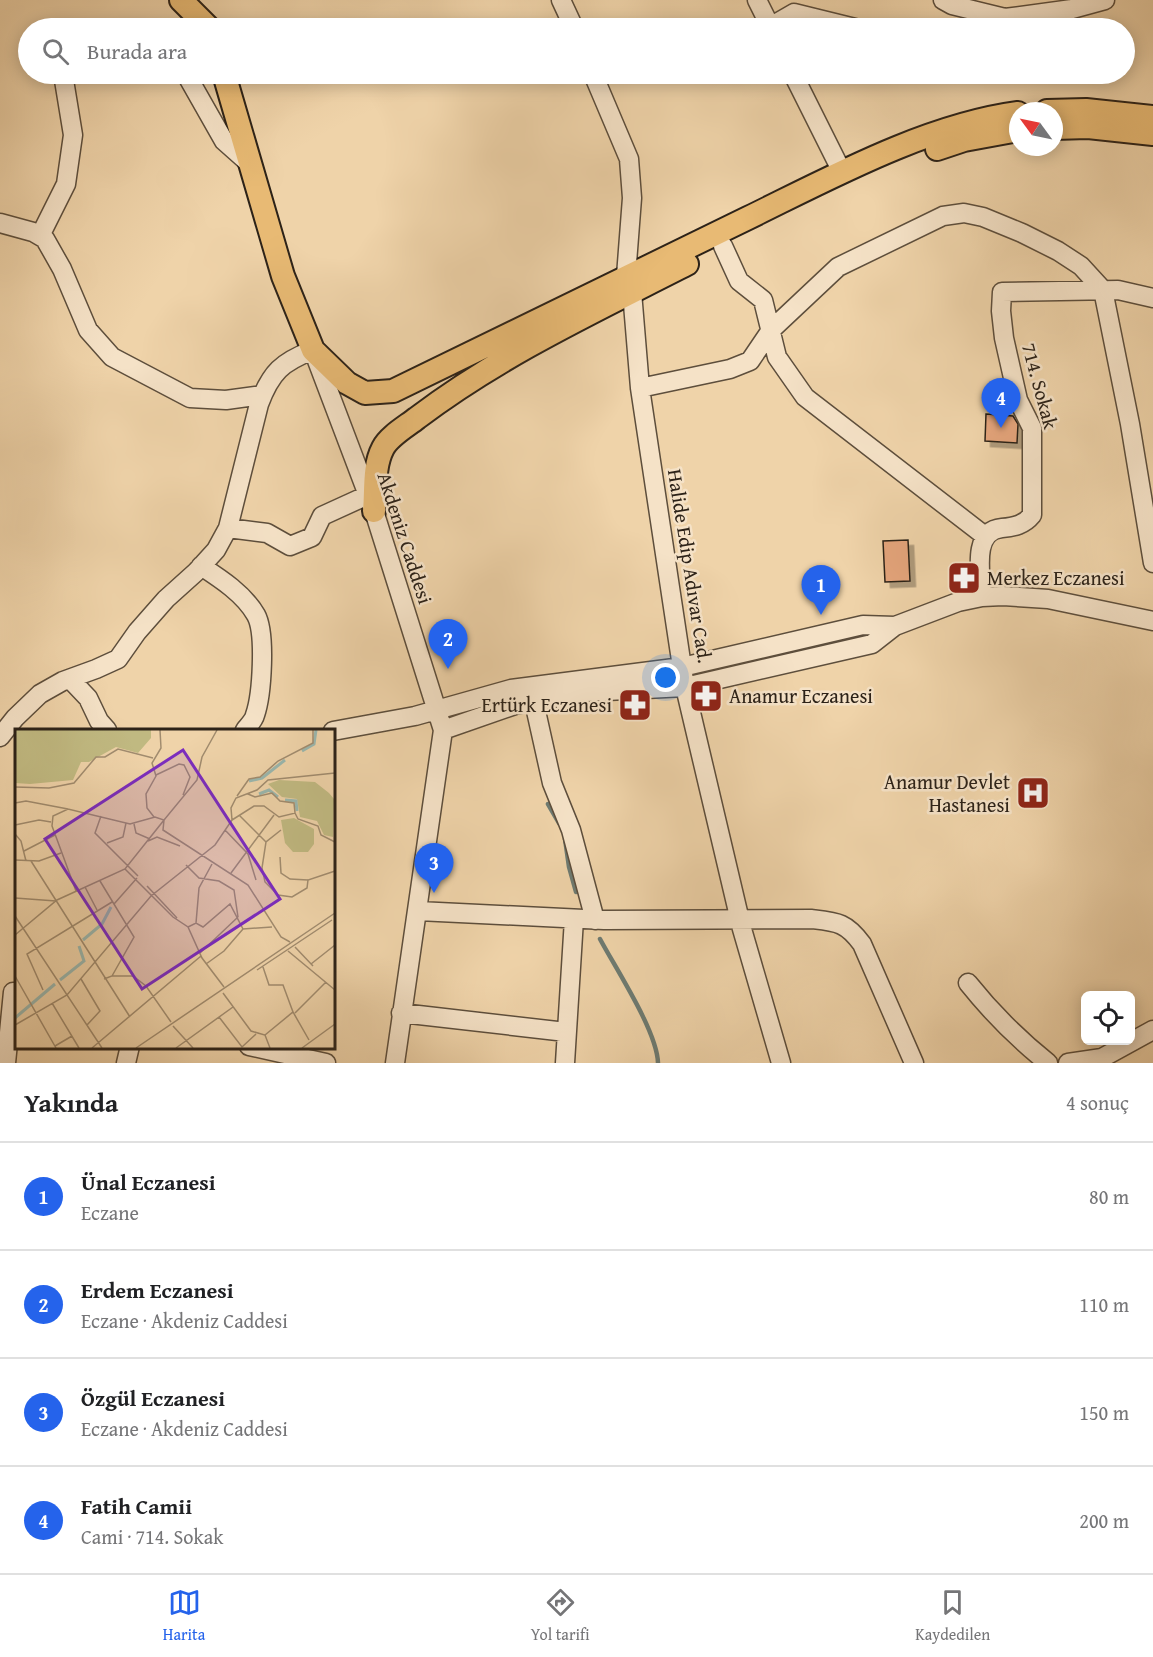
<!DOCTYPE html>
<html lang="tr">
<head>
<meta charset="utf-8">
<style>
	:root { --surface:#fff; --page:#f6f6f6; --text:#202124; --muted:#757577; --line:#e0e0e0; --accent:#2563eb }
	body { margin:0; font-family:"Gentium Book Plus",serif; background:var(--page); color:var(--text) }
	.controls { position:absolute; right:18px; bottom:18px; display:grid; overflow:hidden; border-radius:9px; box-shadow:0 3px 15px #0003 }
	.controls button { width:54px; height:54px; display:grid; place-items:center; padding:0; border:0; border-bottom:2px solid var(--line); background:var(--surface); color:var(--text); font:30px sans-serif }
	.compass { position:absolute; left:1009px; top:102px; width:54px; height:54px; border-radius:50%; background:var(--surface); box-shadow:0 3px 15px #0003; rotate:303deg }
	.you { position:absolute; left:666px; top:678px; width:21px; height:21px; margin:-15px; border:4px solid #fff; border-radius:50%; background:#1a73e8; box-shadow:0 0 0 9px #1a73e833 }
	.badge { display:grid; place-items:center; width:39px; height:39px; border-radius:50%; background:var(--accent); color:#fff; font-size:20px; font-weight:700 }
	.pin { position:absolute; translate:-50% -50px; filter:drop-shadow(0 2px 3px #0008) }
	.pin::after { content:''; position:absolute; top:32px; width:21px; height:18px; background:inherit; clip-path:polygon(0 0,100% 0,50% 100%) }
	.list { margin:0; padding:0; list-style:none }
	h2 { display:flex; justify-content:space-between; align-items:center; height:78px; margin:0; padding:0 24px; font-size:26px }
	h2 small { font-size:20px; font-weight:400; color:var(--muted) }
	.list li { display:grid; grid-template-columns:39px 1fr auto; gap:18px; align-items:center; box-sizing:border-box; height:108px; padding:0 24px; border-top:2px solid var(--line) }
	.list b { display:block; font-size:22px; white-space:nowrap }
	.list p { margin:0; font-size:20px; white-space:nowrap; color:var(--muted) }
	.list em { font-size:20px; font-style:normal; color:var(--muted) }
	.icon { flex:none; width:33px; height:33px; fill:none; stroke:currentColor; stroke-width:2; stroke-linecap:round; stroke-linejoin:round }
	.map { position:relative; flex:none; width:1153px; height:1063px; overflow:hidden }
	.search { position:absolute; background:var(--surface); box-shadow:0 3px 15px #0003; left:18px; right:18px; top:18px; height:66px; display:flex; align-items:center; gap:15px; box-sizing:border-box; padding:0 21px; border-radius:33px; color:var(--muted); font-size:22px }
	.sheet { height:510px; background:var(--surface) }
	nav { display:flex; justify-content:space-around; align-items:center; box-sizing:border-box; height:84px; border-top:2px solid var(--line); background:var(--surface); font-size:16px; color:var(--muted) }
	nav a { display:grid; justify-items:center; gap:3px }
	nav .on { color:var(--accent) }
	.map>svg:first-child { display:block }
	.lines { fill:none; stroke-linecap:round; stroke-linejoin:round }
	.stream { stroke:#6e7b72; stroke-width:4.5 }
	.building { fill:#e5a57b; stroke:#2c2218; stroke-width:1.5; filter:url(#shadow) }
	.minor-casing { stroke:#5d4e3c; stroke-width:21 }
	.major-casing { stroke:#2c2218; stroke-width:26 }
	.minor { stroke:#f5e2c7; stroke-width:18 }
	.major { stroke:#e8ba74; stroke-width:22 }
	.labels { text-anchor:middle; stroke-width:5; stroke-linejoin:round; paint-order:stroke }
	.street-label { font-size:20px; fill:#2c2218; stroke:#f5e2c7 }
	.poi-label { font-size:20px; fill:#2c2218; stroke:#f5e2c7; text-anchor:start }
	.inset-river { fill:none; stroke:#9ab7ae; stroke-width:3 }
	.inset-road { fill:none; stroke:#a18c6f; stroke-width:1.5 }
	.view { fill:#7b2cbf; fill-opacity:0.15; stroke:#7b2cbf; stroke-width:3 }
	.inset-edge { fill:none; stroke:#2c2218; stroke-width:3 }
</style>
</head>
<body>
<div class="map">
<svg width="1153" height="1063" viewBox="0 0 1153 1063">
	<defs>
		<filter id="shadow"><feDropShadow dx="5.5" dy="5.5" stdDeviation="0" flood-color="#0004"/></filter>
	</defs>
	<rect width="100%" height="100%" fill="#efd3a9"/>
	<filter id="stains"><feTurbulence type="fractalNoise" baseFrequency=".00333" numOctaves="4"/><feColorMatrix values="0 0 0 0 .2 0 0 0 0 .09 0 0 0 0 .02 0 0 0 .5 -.17"/></filter>
	<radialGradient id="worn" r=".72"><stop offset=".6" stop-color="#630" stop-opacity="0"/><stop offset="1" stop-color="#630" stop-opacity=".3"/></radialGradient>
	<g class="lines">
		<path class="stream" d="M 548,804 L 559,823
			M 565,839 L 569,867 L 576,892
			M 600,939 C 616,969 657,1031 658,1063"/>
	</g>
	<path class="building" d="M 986,414 L 1013,416 L 1018,424 L 1017,443 L 985,441 Z
		M 908,540 L 910,581 L 885,582 L 883,541 Z"/>
	<g class="lines">
		<g class="minor-casing">
			<path id="minor" d="M 561,0 L 574,28
				M 757,0 L 771,28
				M 943,0 L 952,5 L 1005,18 L 1072,9 L 1105,0
				M 768,28 L 794,13 L 855,28
				M 186,74 L 224,141 L 251,165
				M 593,74 L 629,159 L 632,198 L 626,276 L 632,292 L 640,388 L 685,687 L 742,929 L 781,1063
				M 793,74 L 842,172
				M 0,223 L 33,232 L 45,239 L 62,269 L 88,330 L 112,357 L 190,398 L 226,400 L 262,395
				M 40,236 L 66,184 L 73,135 L 63,74
				M 723,246 L 739,281 L 763,300 L 777,357 L 805,397 L 985,536
				M 1103,290 L 1130,424 L 1153,563
				M 640,388 L 730,369 L 750,361 L 771,330 L 838,267 L 943,216 L 964,213 L 983,217 L 1022,233 L 1058,251 L 1081,266 L 1103,290
				M 228,528 L 267,533 L 290,546 L 312,537 L 322,516 L 368,495
				M 201,566 C 221,579 244,594 256,615 C 266,633 262,695 255,715 C 254,720 249,725 245,730
				M 982,597 C 981,575 971,531 1002,528 C 1014,527 1024,525 1032,515 L 1032,428 L 1018,400 L 1004,338 L 1001,311 L 1002,292 L 1118,290 L 1153,298
				M 70,679 L 88,698 L 99,721 L 107,730
				M 534,702 L 552,783 L 571,830 L 595,920
				M 443,730 L 515,705 L 587,692 L 685,687 L 872,644 L 895,626 L 958,602 L 982,597 L 1003,596 L 1048,599 L 1153,621
				M 333,731 L 415,716 L 511,689 L 682,667 L 863,625 L 895,626
				M 0,737 L 15,718 L 40,694 L 63,681 L 96,669 L 118,659 L 137,632 L 166,599 L 196,572 L 216,550 L 228,528 L 259,404 C 271,372 282,362 313,350 L 374,511 L 443,730 L 395,1063
				M 418,911 L 604,920 L 811,919 C 837,922 846,922 862,944 L 914,1063
				M 968,983 C 992,1013 1018,1039 1048,1063
				M 401,1013 L 566,1032
				M 249,1046 L 326,1063
				M 6,1063 L 13,992
				M 126,1063 L 130,1046
				M 565,1063 L 574,919
				M 1068,1063 L 1102,1058 L 1153,1030"/>
		</g>
		<g class="major-casing">
			<path id="major" d="M 181,0 L 209,28
				M 224,74 L 283,276 L 313,350 L 347,383 L 365,393 L 393,391 C 511,333 629,275 748,218 C 830,178 927,125 1018,113
				M 1047,111 L 1086,110 L 1153,117
				M 1054,128 L 1088,127 L 1153,134
				M 937,149 L 964,140 L 1018,130
				M 374,511 C 376,491 373,467 383,448 C 389,436 407,426 417,418 C 500,355 595,311 687,264"/>
		</g>
		<use href="#minor" class="minor"/>
		<use href="#major" class="major"/>
	</g>
	<defs>
		<g id="pharmacy-square" transform="scale(1.725)"><rect x="-9" y="-9" width="18" height="18" rx="4" fill="#8f2418" stroke="#f5e2c7"/><path d="M-2-6h4v4h4v4h-4v4h-4v-4h-4v-4h4Z" fill="#fff"/></g>
		<g id="hospital-square" transform="scale(1.725)"><rect x="-9" y="-9" width="18" height="18" rx="4" fill="#8f2418" stroke="#f5e2c7"/><path d="M-5-5h3v3.5h4V-5h3V5h-3V1.5h-4V5h-3Z" fill="#fff"/></g>
	</defs>
	<g fill-rule="evenodd">
		<use href="#pharmacy-square" x="964" y="578"/>
		<use href="#pharmacy-square" x="706" y="696"/>
		<use href="#pharmacy-square" x="635" y="705"/>
		<use href="#hospital-square" x="1033" y="793"/>
	</g>
	<g class="labels">
		<g class="street-label">
			<text transform="translate(1040 386) rotate(75)" y="7">714. Sokak</text>
			<text transform="translate(405 538) rotate(72)" y="7">Akdeniz Caddesi</text>
			<text transform="translate(690 566) rotate(81)" y="7">Halide Edip Adıvar Cad.</text>
		</g>
		<g class="poi-label">
			<text x="987" y="585">Merkez Eczanesi</text>
			<text x="729" y="703">Anamur Eczanesi</text>
			<text x="612" y="712" text-anchor="end">Ertürk Eczanesi</text>
			<text x="1010" y="789" text-anchor="end">Anamur Devlet<tspan x="1010" dy="23">Hastanesi</tspan></text>
		</g>
	</g>
	<g transform="translate(15 729)">
		<rect width="320" height="320" fill="#efd3a9"/>
		<path d="M 0,1 L 136,1 L 136,9 L 123,24 L 101,18 L 74,33 L 66,33 L 58,51 L 15,55 L 0,54 ZM 264,51 L 300,53 L 314,64 L 319,70 L 318,108 L 309,106 L 302,92 L 285,88 L 282,70 L 267,68 L 253,55 ZM 279,89 L 299,100 L 299,115 L 293,123 L 278,123 L 270,114 L 266,91 Z" fill="#c1ba82"/>
		<path class="inset-river" d="M 287,22 L 299,15 L 301,1M 234,52 L 247,49 L 270,31M 244,65 L 254,61 L 263,68M 270,71 L 281,72 L 282,82M 68,211 L 87,195 L 96,178M 45,251 L 69,232 L 64,217M 0,289 L 40,255"/>
		<path class="inset-road" d="M 202,1 L 187,28 L 182,51 L 149,91 L 148,101 L 233,156 L 266,208 L 275,213M 141,46 L 164,35 L 169,36 L 175,48 L 168,66M 0,58 L 34,59 L 59,54 L 81,28 L 90,28 L 103,20 L 138,29M 233,65 L 240,68 L 257,64 L 265,72 L 279,74 L 280,84M 222,67 L 234,50 L 245,48 L 263,32 L 298,14 L 298,1M 0,74 L 11,72 L 53,80M 224,86 L 251,113M 86,87 L 80,104 L 123,147M 139,88 L 132,79 L 131,65 L 141,47 L 137,34 L 146,19 L 145,1M 217,91 L 239,77 L 249,77 L 264,88 L 280,84 L 283,90 L 303,97 L 306,106 L 320,113M 119,95 L 121,104 L 135,110M 0,96 L 24,91 L 36,93M 210,101 L 233,125 L 241,151M 266,101 L 251,113 L 247,139 L 250,153 L 263,166 L 277,168 L 292,159 L 293,151 L 320,142M 0,105 L 6,112 L 11,132M 133,112 L 142,108 L 165,117M 92,114 L 108,108 L 111,94M 9,122 L 40,106M 265,128 L 266,144 L 275,150 L 293,151M 0,131 L 24,132 L 46,124M 16,132 L 115,288M 171,136 L 184,149 L 204,152 L 219,161 L 223,188M 110,140 L 158,188 L 173,198 L 187,229 L 209,258M 216,144 L 259,86M 85,152 L 119,208 L 97,247 L 89,250M 132,157 L 162,189M 70,158 L 82,181M 0,169 L 41,172M 99,175 L 122,149M 0,187 L 87,319M 181,194 L 184,159 L 197,135M 173,198 L 181,194 L 188,198 L 215,175 L 228,200 L 257,198M 0,206 L 42,171 L 110,140 L 149,91 L 140,88 L 115,95 L 53,80 L 38,87 L 37,97 L 61,162M 280,218 L 298,237M 273,222 L 320,261M 185,224 L 223,188M 191,235 L 209,222 L 228,200M 296,235 L 320,216M 248,238 L 254,256 L 268,256 L 278,283M 242,241 L 317,191M 0,247 L 41,319M 97,247 L 118,247 L 131,257 L 156,293M 66,250 L 85,282 L 72,296M 28,261 L 12,225 L 97,173M 208,264 L 236,302 L 250,306 L 255,319M 37,274 L 64,319M 280,284 L 311,253M 204,288 L 227,318 L 241,305M 0,296 L 52,266 L 136,167 L 200,116 L 217,91 L 216,79 L 221,69 L 242,61 L 253,51 L 320,44M 158,297 L 178,319M 250,306 L 278,283 L 294,311M 40,317 L 57,307M 77,319 L 186,227M 121,319 L 320,184M 161,319 L 218,278M 287,319 L 320,295"/>
		<path class="view" d="M 168,21 L 265,170 L 127,260 L 30,110 Z"/>
		<rect width="320" height="320" class="inset-edge"/>
	</g>
	<rect width="100%" height="100%" filter="url(#stains)"/>
	<rect width="100%" height="100%" fill="url(#worn)"/>
</svg>
<div class="controls">
<button><svg class="icon" aria-label="locate" viewBox="0 0 24 24"><circle cx="12" cy="12" r="6"/><path d="M12 2v4M12 18v4M2 12h4M18 12h4"/></svg></button>
</div>
<svg class="compass" viewBox="-18 -18 36 36"><path d="M0-13l5 13h-10z" fill="#e53935"/><path d="M0 13l5-13h-10z" fill="#757577"/></svg>
<div class="you"></div>
<div class="pin badge" style="left:821px;top:615px">1</div>
<div class="pin badge" style="left:448px;top:669px">2</div>
<div class="pin badge" style="left:434px;top:893px">3</div>
<div class="pin badge" style="left:1001px;top:428px">4</div>
<div class="search"><svg class="icon" aria-label="search" viewBox="0 0 24 24"><circle cx="10" cy="10" r="6"/><path d="M15 15l6 6"/></svg>Burada ara</div>
</div>
<section class="sheet">
<h2>Yakında<small>4 sonuç</small></h2>
<ul class="list">
<li><span class="badge">1</span><div><b>Ünal Eczanesi</b><p>Eczane</p></div><em>80 m</em></li>
<li><span class="badge">2</span><div><b>Erdem Eczanesi</b><p>Eczane · Akdeniz Caddesi</p></div><em>110 m</em></li>
<li><span class="badge">3</span><div><b>Özgül Eczanesi</b><p>Eczane · Akdeniz Caddesi</p></div><em>150 m</em></li>
<li><span class="badge">4</span><div><b>Fatih Camii</b><p>Cami · 714. Sokak</p></div><em>200 m</em></li>
</ul>
</section>
<nav>
<a class="on"><svg class="icon" aria-label="map" viewBox="0 0 24 24"><path d="M3 6l6-2 6 2 6-2v14l-6 2-6-2-6 2zM9 4v14M15 6v14"/></svg>Harita</a>
<a><svg class="icon" aria-label="directions" viewBox="0 0 24 24"><path d="M12 3l9 9-9 9-9-9zM9 14v-3h6M13 9l2 2-2 2"/></svg>Yol tarifi</a>
<a><svg class="icon" aria-label="saved" viewBox="0 0 24 24"><path d="M7 4h10v16l-5-4-5 4z"/></svg>Kaydedilen</a>
</nav>
</body>
</html>
